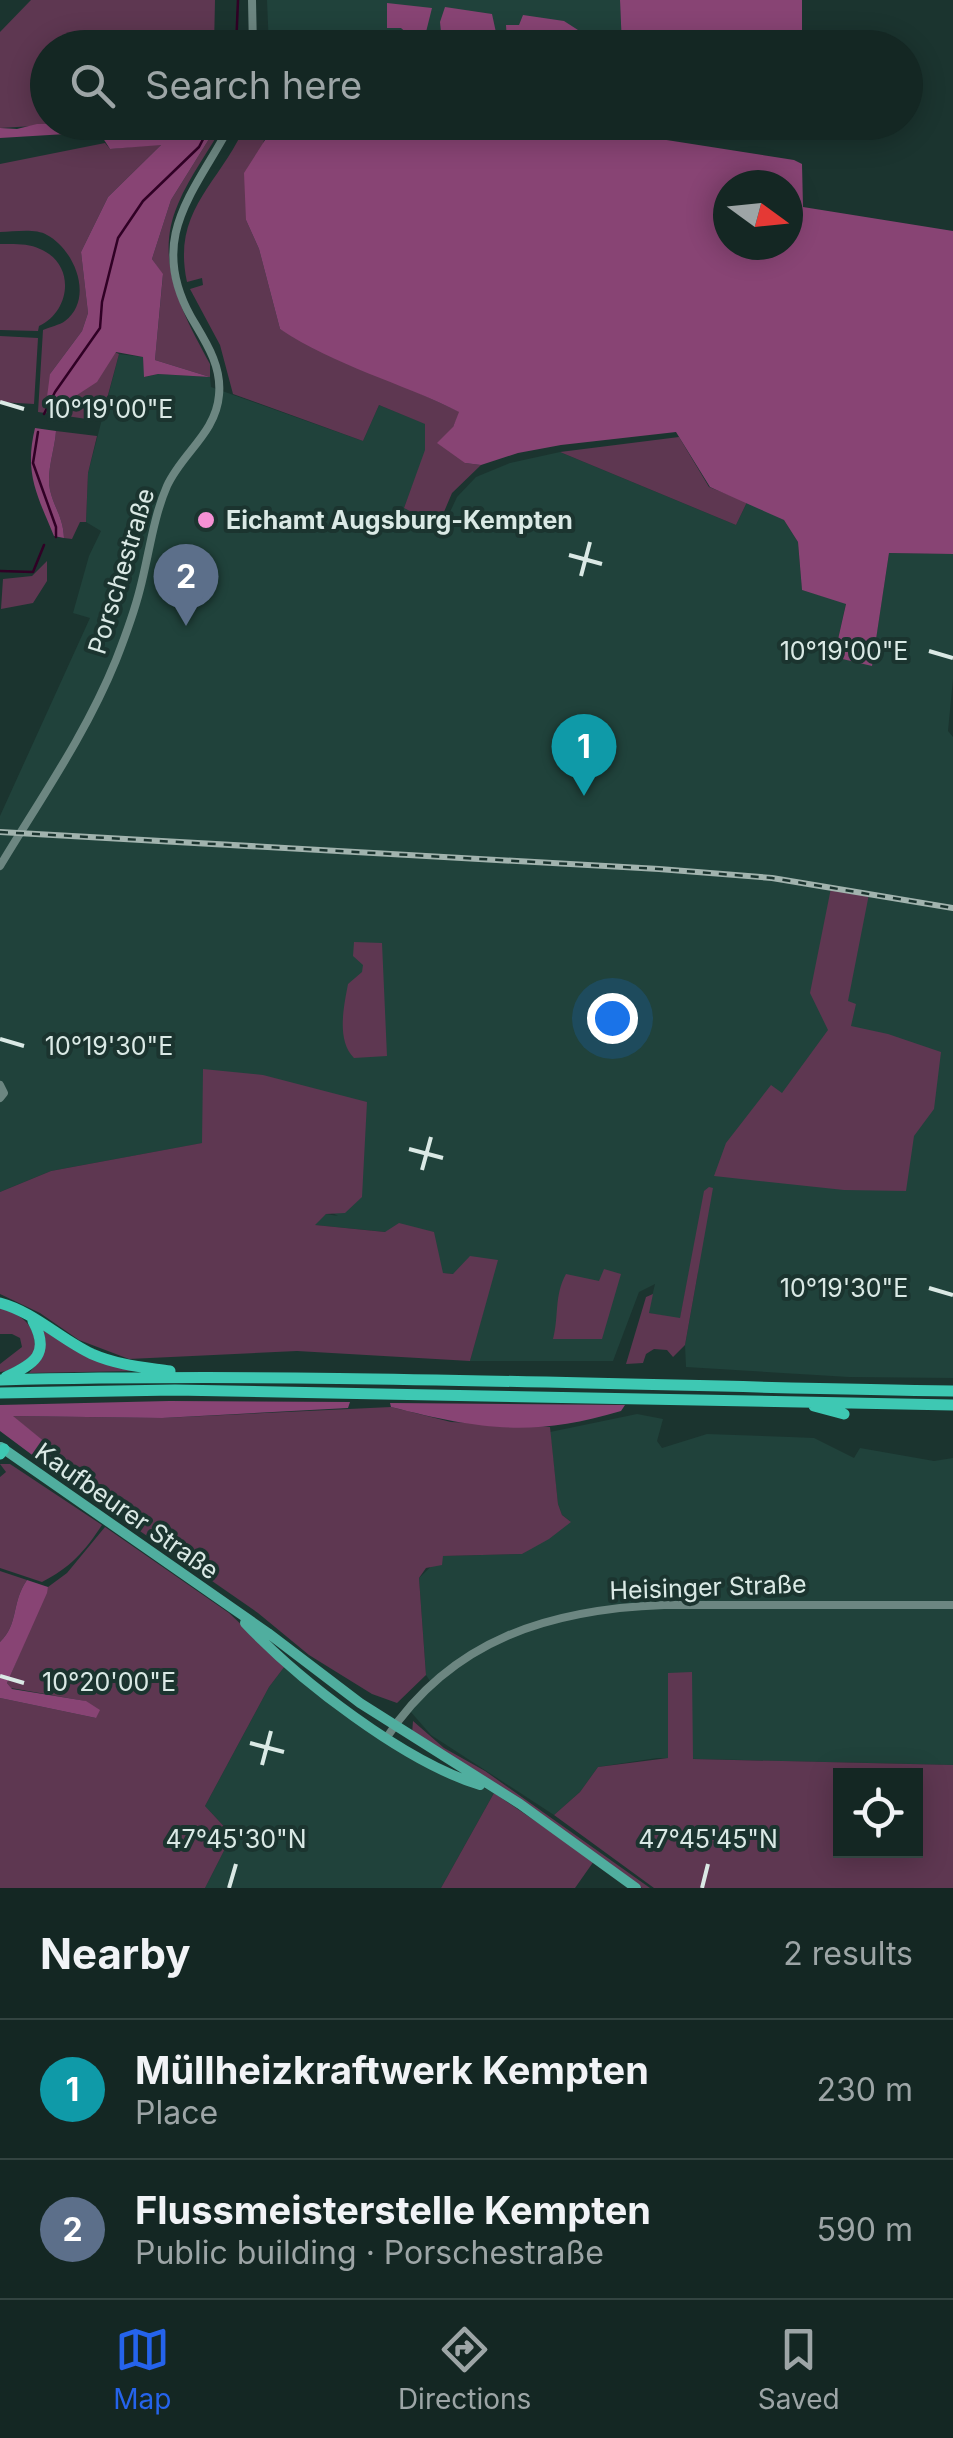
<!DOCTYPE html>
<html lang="en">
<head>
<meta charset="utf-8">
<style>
	:root { --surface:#142723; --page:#213330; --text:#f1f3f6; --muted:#9da5a6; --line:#334441; --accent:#2563eb }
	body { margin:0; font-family:Inter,sans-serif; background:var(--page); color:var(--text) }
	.controls { position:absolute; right:30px; bottom:30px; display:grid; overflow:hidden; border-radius:0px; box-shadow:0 5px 25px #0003 }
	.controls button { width:90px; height:90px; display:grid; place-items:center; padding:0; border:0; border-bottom:2px solid var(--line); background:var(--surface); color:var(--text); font:50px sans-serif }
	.compass { position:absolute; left:713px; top:170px; width:90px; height:90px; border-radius:50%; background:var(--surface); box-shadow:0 5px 25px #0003; rotate:105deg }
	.you { position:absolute; left:612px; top:1018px; width:35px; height:35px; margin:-25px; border:8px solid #fff; border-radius:50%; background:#1a73e8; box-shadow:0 0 0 15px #1a73e833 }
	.badge { display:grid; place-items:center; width:65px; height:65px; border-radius:50%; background:var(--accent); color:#fff; font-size:32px; font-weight:700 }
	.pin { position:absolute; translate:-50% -82px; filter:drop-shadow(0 2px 5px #0008) }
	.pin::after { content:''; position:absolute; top:52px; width:35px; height:30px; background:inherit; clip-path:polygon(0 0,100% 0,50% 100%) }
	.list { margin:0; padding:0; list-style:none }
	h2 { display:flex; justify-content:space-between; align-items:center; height:130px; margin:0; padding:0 40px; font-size:42px }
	h2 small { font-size:32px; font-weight:400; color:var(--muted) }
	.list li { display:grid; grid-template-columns:65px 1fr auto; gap:30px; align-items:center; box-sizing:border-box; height:140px; padding:0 40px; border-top:2px solid var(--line) }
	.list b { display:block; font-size:38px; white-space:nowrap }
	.list p { margin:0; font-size:32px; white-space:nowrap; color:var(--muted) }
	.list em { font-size:32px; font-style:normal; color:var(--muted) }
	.icon { flex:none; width:55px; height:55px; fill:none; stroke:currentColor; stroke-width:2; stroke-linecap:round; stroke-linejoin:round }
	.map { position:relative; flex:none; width:953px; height:1888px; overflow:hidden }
	.search { position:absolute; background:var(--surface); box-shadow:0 5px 25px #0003; left:30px; right:30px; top:30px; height:110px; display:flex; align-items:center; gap:25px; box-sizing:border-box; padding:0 35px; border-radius:55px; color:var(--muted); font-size:38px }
	.sheet { height:410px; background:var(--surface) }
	nav { display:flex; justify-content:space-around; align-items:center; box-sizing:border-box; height:140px; border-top:2px solid var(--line); background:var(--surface); font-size:28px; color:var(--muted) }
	nav a { display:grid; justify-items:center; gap:5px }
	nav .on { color:var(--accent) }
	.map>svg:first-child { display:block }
	.built { fill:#20423b }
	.green { fill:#5e3751; fill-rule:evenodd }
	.forest { fill:#884474; fill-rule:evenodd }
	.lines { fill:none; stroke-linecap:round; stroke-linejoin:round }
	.stream { stroke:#300125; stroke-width:2.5 }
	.minor { stroke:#6c8681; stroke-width:8 }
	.major { stroke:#50ae9f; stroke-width:10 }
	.highway { stroke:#3ec8b3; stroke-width:11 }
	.rail-casing { stroke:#a1b3ae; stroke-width:6 }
	.rail { stroke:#1b342f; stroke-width:2.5; stroke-dasharray:8; stroke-linecap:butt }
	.ticks { fill:none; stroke:#dae9e5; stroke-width:4 }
	.poi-dot { fill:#f491d4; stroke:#1b342f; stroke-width:4 }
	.labels { text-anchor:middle; stroke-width:8; stroke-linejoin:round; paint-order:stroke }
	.poi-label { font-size:25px; font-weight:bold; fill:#dae9e5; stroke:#1b342f; text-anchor:start }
	.street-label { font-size:25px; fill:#dae9e5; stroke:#1b342f }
	.ticks-label { font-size:25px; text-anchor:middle; fill:#dae9e5; stroke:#1b342f; stroke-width:8; stroke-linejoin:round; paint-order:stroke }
</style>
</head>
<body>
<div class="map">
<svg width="953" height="1888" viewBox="0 0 953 1888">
	<rect width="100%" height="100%" fill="#1b342f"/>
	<path class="built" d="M 267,0 L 620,0 L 622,47 L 269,47 Z
		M 119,354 L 143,357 L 145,377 L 158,374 L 210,377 L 211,387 L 363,441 L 379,405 L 426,424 L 426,450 L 404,508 L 442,529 L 457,497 L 476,477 L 510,463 L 560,452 L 736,525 L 747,502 L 784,520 L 798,542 L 802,590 L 846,603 L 834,657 L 872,665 L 889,553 L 953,554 L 953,679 L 948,731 L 953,737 L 953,1378 L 849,1377 L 686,1367 L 685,1345 L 698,1272 L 690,1268 L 680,1319 L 648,1313 L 655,1284 L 639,1292 L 613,1361 L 470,1361 L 497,1260 L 453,1274 L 443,1273 L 386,1232 L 314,1225 L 326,1214 L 338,1216 L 203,1143 L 51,1171 L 0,1192 L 0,816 L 90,618 L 73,613 L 89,556 L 101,531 L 86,522 L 88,473 Z
		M 637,1414 L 663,1419 L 657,1441 L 662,1448 L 707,1434 L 790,1437 L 814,1438 L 854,1458 L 860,1448 L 934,1461 L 953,1458 L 953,1765 L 657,1758 L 598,1767 L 580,1792 L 554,1815 L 431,1735 L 410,1711 L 434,1687 L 426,1675 L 419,1578 L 442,1556 L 522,1554 L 570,1521 L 562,1515 L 558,1504 L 550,1432 Z
		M 285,1666 L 384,1738 L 494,1793 L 441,1888 L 205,1888 L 232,1835 L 205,1806 L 269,1687 Z"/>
	<path class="green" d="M 31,0 L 215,0 L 214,47 L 48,48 L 48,122 L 85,123 L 0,128 L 0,32 Z
		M 219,123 L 224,123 C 210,150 190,175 178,204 C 153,261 183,314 210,364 L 210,377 L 155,360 L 163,275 L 152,259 L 171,200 Z
		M 246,123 L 290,123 L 288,133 L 264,140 L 246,220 L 259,249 L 280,329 L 460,412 L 453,427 L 465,463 L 481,465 L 452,493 L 438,526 L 404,508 L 425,450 L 425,424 L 379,405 L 363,441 L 233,394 L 220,345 L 190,289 L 203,285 L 202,278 L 187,282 C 171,208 222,183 246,123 Z
		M 105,143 L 110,149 L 162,144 L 108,197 L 81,252 L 88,313 L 82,331 L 50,374 L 115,352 L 119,354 L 101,421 L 38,412 L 43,330 C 49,327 60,325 65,321 C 95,298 74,249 47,235 C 35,228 14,232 0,232 L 0,164 Z
		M 0,244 C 13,244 28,243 40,249 C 76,264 71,311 39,326 L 38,331 L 0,330 Z
		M 0,336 L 38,338 L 34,404 L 0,402 Z
		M 56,431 L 97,436 L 88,473 L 86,522 L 80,522 L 72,539 L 64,538 C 63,516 54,508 50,490 C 46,472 55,449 56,431 Z
		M 679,437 L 709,487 L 747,502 L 736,525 L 560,452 Z
		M 47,561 L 47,581 L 33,603 L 1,609 L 3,579 L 32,576 Z
		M 831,888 L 869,894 L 848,1001 L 856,1004 L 851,1026 L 888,1034 L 941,1052 L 934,1109 L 914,1136 L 906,1191 L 844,1190 L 714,1176 L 726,1143 L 771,1085 L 782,1093 L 828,1030 L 810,993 Z
		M 354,942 L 382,943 L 387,1056 L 354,1058 C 336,1040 344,1006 348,984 L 362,972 L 363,965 L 353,956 Z
		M 203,1069 L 263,1075 L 367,1102 L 362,1197 L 345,1213 L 326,1214 L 315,1225 L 385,1232 L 399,1223 L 434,1232 L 443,1273 L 453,1274 L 470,1256 L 498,1260 L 470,1361 L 297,1351 L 129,1359 L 79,1340 L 40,1313 L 0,1294 L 0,1192 L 51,1171 L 202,1143 Z
		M 709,1187 L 713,1188 L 685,1345 L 673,1357 L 667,1350 L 654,1349 L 646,1354 L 643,1363 L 626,1364 L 646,1297 L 653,1294 L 649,1313 L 680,1318 L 704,1191 Z
		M 604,1269 L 621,1274 L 602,1339 L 553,1339 C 559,1317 554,1295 566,1274 L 599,1281 Z
		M 0,1308 C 25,1315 39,1329 34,1356 L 7,1371 L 0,1372 L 0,1364 L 22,1347 L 20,1338 L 12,1334 L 0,1334 Z
		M 42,1329 L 132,1371 L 29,1373 L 41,1359 Z
		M 391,1407 L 451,1422 L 550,1427 L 558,1504 L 562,1515 L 571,1522 L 549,1539 L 522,1554 L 443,1556 L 442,1565 L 426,1568 L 419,1578 L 426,1675 L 397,1703 L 372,1694 L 309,1655 L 258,1613 L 137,1529 L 102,1501 L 78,1489 L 55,1472 L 56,1451 L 12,1416 L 162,1418 Z
		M 0,1464 L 10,1464 L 102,1525 C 85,1551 70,1568 42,1582 L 0,1568 L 0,1477 L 6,1472 Z
		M 105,1527 L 229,1613 L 285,1666 L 269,1687 L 205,1806 L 232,1835 L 205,1888 L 0,1888 L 0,1698 L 96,1718 L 85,1701 L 11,1688 L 7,1683 L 48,1587 L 67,1573 Z
		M 0,1571 L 27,1580 C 11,1603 19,1624 0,1642 Z
		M 692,1672 L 693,1759 L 953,1765 L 953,1888 L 654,1888 L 554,1815 L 580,1792 L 598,1767 L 668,1758 L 668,1673 ZM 840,1776 L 916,1776 L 916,1850 L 840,1850 Z
		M 413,1721 L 444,1748 L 485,1771 L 650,1888 L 642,1888 L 412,1734 Z
		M 494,1793 L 594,1861 L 575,1888 L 441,1888 Z"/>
	<path class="forest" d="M 620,0 L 802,0 L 802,47 L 622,47 Z
		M 387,3 L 432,8 L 426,32 L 410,36 L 401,28 L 387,28 Z
		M 445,7 L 492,14 L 497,37 L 477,39 L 452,35 L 449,39 L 441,32 L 440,22 Z
		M 523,15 L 564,21 L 578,30 L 579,44 L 562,47 L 549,40 L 534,45 L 522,36 L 507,41 L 506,25 L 519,25 Z
		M 181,122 L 182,125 L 219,123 L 171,200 L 152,259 L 163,274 L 155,360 L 210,377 L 158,374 L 144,377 L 143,357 L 116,352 L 97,382 L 54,410 L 47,397 L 50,374 L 82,331 L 88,313 L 81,252 L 108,197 L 161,145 L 110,149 L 99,132 L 0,138 L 0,128 L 17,129 L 37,124 Z
		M 299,123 L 558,123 L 794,160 L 802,164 L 803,207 L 953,231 L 953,554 L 889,553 L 872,666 L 834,657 L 846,604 L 802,590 L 798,542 L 784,520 L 710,487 L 676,432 L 561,445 L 518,453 L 481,465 L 465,463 L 437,443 L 453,427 L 459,412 C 400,382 335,366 280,329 L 259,249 L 246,220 L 244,173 L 265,140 L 296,131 ZM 728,185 L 788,185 L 788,245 L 728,245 Z
		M 624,123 L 624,122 L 795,123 L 779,136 L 732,135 Z
		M 35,428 L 56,431 C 55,449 46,472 50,490 C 54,508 63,516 64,538 L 54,536 C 37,495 24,473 35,428 Z
		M 169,1401 L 350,1402 L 348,1408 L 162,1418 L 13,1416 L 56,1451 L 55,1472 L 0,1431 L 0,1405 Z
		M 390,1403 L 625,1405 L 621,1411 C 531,1438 479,1429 391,1407 Z
		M 27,1580 L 48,1587 L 47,1593 L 7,1683 L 12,1689 L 86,1701 L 100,1710 L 96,1718 L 0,1698 L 0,1642 C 19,1624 11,1603 27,1580 Z"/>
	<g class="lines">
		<path class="stream" d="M 236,48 L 238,0
			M 44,414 L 55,392 L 100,328 L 102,302 L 118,238 L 143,201 L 199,147 L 212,122
			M 38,432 L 33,463 L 56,527 L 56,537
			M 0,571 L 33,572 L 44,545"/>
		<path class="minor" d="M 252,0 L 253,48
			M 0,866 C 41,798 86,734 116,660 C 125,637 134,613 140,589 C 149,555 153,518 167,486 C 182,453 216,433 219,395 C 222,365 205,341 191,317 C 146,236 196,191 232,122
			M 0,1085 L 4,1093 L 0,1098
			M 387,1737 C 452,1639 551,1609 664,1605 L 953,1605"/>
		<path class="major" d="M 1,1447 L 268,1633 L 360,1703 L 520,1804 L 636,1888
			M 245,1623 C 299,1680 404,1762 480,1785"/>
		<path class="highway" d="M 0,1303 C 34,1312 60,1339 92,1354 C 117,1365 143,1367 170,1371
			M 6,1377 C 34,1364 51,1354 33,1321
			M 0,1380 C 318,1372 635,1386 953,1391
			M 0,1393 L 175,1390 L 953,1405
			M 814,1406 L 844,1414
			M 0,1454 L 4,1449"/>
		<g class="rail-casing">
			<path id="rail" d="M 0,832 L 659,869 L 772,878 L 953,908"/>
		</g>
		<use href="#rail" class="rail"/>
	</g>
	<path class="ticks" d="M 0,402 L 24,409M 569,555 L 602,564M 581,576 L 590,542M 929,651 L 953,658M 0,1039 L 24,1046M 409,1149 L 443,1158M 422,1170 L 431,1137M 929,1288 L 953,1295M 0,1676 L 24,1683M 250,1743 L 284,1752M 262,1765 L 271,1731M 229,1888 L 236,1864M 702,1888 L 708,1864"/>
	<circle class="poi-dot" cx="206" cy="520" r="10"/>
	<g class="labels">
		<g class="poi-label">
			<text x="226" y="529">Eichamt Augsburg-Kempten</text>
		</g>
		<g class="street-label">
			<text transform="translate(121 571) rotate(-73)" y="9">Porschestraße</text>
			<text transform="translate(127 1511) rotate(35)" y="9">Kaufbeurer Straße</text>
			<text transform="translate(708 1587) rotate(-2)" y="9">Heisinger Straße</text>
		</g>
	</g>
	<g class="ticks-label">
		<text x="109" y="418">10°19'00"E</text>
		<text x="844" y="660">10°19'00"E</text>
		<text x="109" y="1055">10°19'30"E</text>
		<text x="844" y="1297">10°19'30"E</text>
		<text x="109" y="1691">10°20'00"E</text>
		<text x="236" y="1848">47°45'30"N</text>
		<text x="708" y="1848">47°45'45"N</text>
	</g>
</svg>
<div class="controls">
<button><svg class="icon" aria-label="locate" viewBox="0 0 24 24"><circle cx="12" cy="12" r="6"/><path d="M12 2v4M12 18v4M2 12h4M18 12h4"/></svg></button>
</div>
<svg class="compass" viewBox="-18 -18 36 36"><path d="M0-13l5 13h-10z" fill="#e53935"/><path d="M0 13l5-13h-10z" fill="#9da5a6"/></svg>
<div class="you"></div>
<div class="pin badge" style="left:584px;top:796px;background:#0f9aa8">1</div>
<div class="pin badge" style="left:186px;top:626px;background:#5c6f8a">2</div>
<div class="search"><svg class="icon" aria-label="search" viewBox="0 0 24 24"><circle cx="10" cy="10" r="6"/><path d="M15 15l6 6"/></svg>Search here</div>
</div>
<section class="sheet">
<h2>Nearby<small>2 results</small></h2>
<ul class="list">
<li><span class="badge" style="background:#0f9aa8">1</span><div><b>Müllheizkraftwerk Kempten</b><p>Place</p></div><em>230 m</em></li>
<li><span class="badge" style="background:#5c6f8a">2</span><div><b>Flussmeisterstelle Kempten</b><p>Public building · Porschestraße</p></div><em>590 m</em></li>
</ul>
</section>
<nav>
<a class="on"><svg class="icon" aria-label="map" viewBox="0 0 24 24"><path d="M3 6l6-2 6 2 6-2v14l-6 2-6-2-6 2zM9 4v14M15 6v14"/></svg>Map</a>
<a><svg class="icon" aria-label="directions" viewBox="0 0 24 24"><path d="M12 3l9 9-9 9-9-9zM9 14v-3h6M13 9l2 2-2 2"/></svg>Directions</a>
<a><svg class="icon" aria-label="saved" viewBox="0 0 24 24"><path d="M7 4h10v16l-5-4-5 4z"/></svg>Saved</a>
</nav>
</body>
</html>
